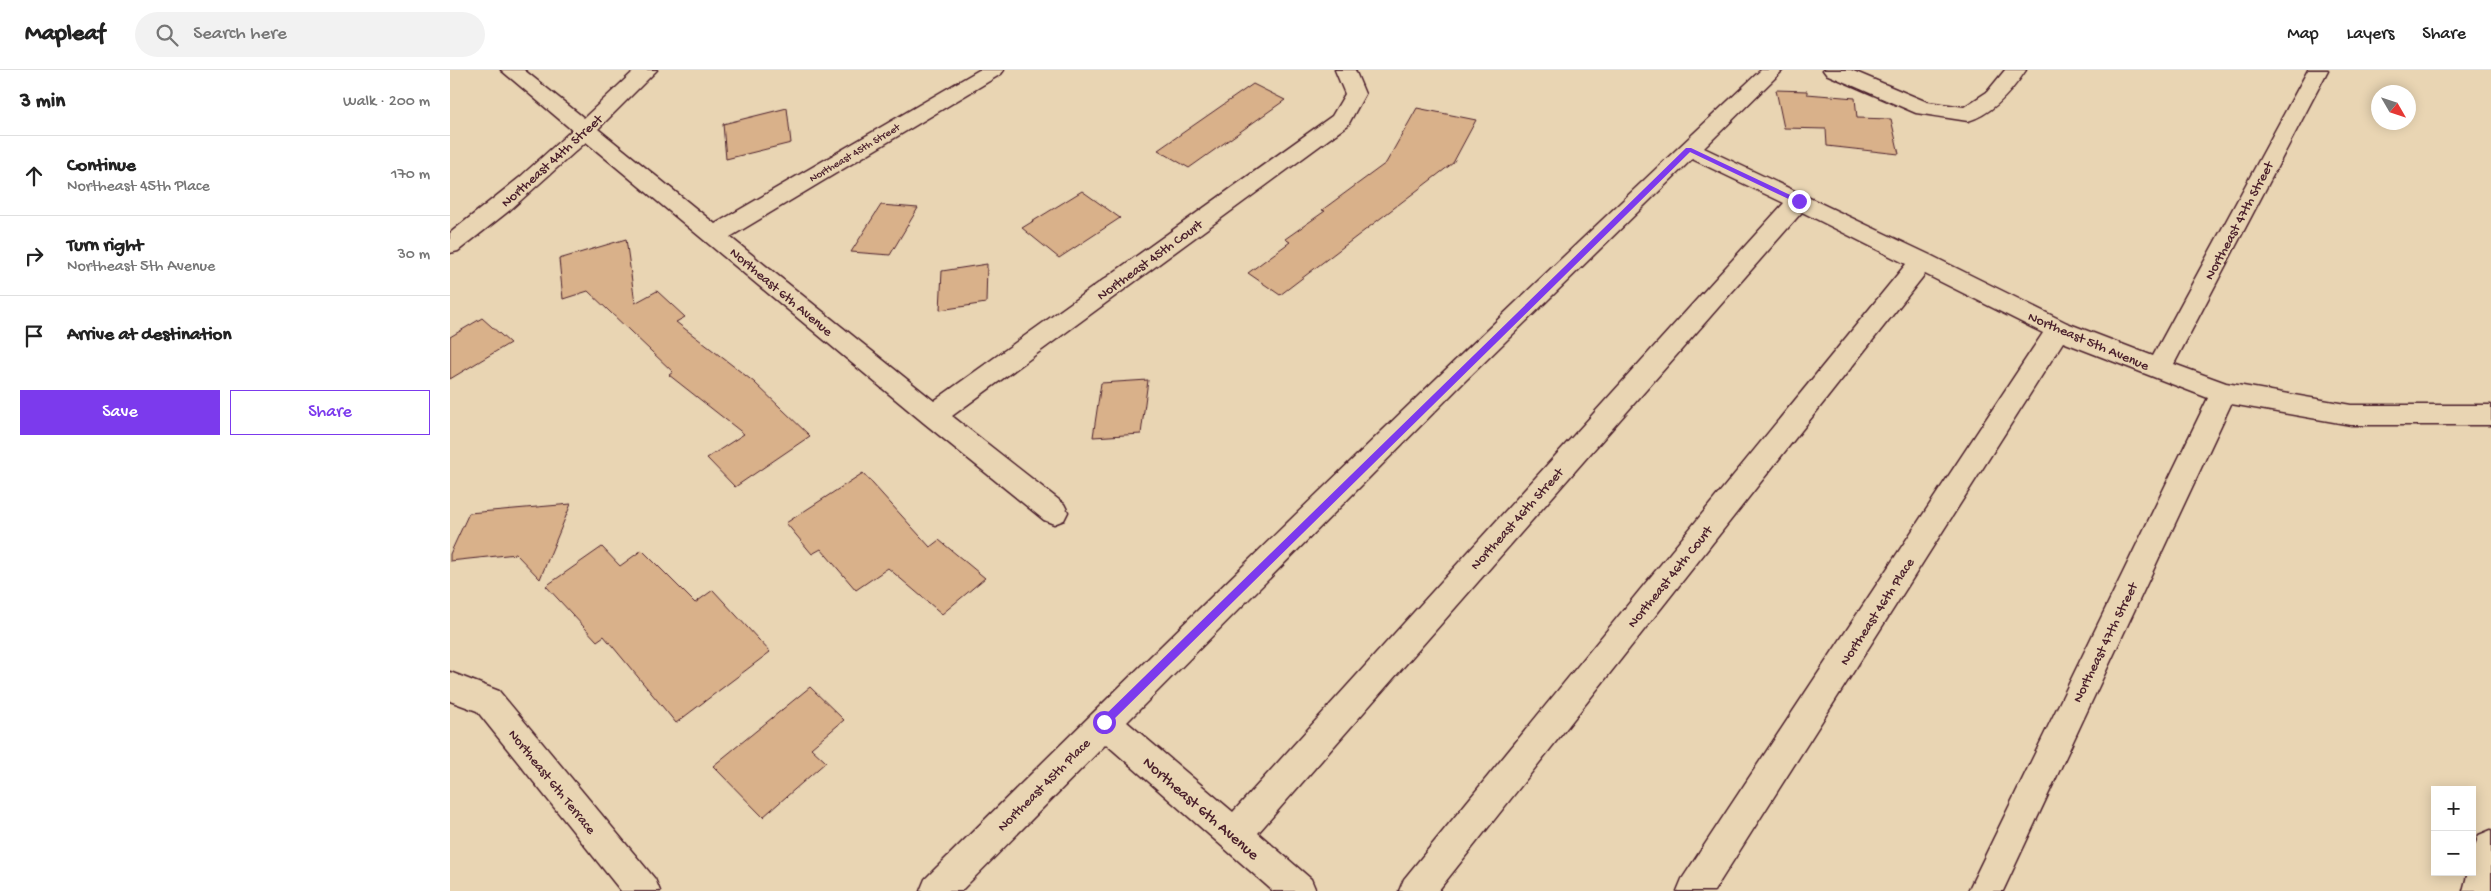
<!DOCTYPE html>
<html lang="en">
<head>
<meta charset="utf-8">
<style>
	:root { --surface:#fff; --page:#f2f2f2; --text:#222; --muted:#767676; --line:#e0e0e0; --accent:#7c3aed }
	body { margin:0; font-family:"Gochi Hand",sans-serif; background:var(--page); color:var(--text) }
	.controls { position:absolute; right:15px; bottom:15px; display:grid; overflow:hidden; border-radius:0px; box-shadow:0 2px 12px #0003 }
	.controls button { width:45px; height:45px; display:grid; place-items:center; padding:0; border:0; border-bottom:1px solid var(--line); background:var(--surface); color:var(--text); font:25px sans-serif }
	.compass { position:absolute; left:1921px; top:15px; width:45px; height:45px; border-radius:50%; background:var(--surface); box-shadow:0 2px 12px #0003; rotate:129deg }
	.stop { position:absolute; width:15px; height:15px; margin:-11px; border:4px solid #7c3aed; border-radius:50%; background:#fff }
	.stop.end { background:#7c3aed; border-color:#fff; box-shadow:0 1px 5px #0008 }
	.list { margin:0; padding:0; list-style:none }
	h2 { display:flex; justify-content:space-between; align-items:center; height:65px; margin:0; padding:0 20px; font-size:21px }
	h2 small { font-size:16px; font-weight:400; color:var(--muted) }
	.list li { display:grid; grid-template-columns:32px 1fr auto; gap:15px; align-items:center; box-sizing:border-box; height:80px; padding:0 20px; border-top:1px solid var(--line) }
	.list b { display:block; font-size:19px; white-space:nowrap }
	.list p { margin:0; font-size:16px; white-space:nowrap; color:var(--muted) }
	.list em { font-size:16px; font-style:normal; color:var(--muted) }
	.actions { display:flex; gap:10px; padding:15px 20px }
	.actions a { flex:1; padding:11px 0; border:1px solid var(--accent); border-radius:0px; text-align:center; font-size:18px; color:var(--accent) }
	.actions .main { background:var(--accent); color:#fff }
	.icon { flex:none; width:28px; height:28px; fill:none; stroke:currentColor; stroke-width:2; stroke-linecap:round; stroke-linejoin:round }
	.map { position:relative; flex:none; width:2041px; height:821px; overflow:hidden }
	header { display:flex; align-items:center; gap:30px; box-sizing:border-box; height:70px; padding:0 25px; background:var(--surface); border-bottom:1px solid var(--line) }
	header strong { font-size:24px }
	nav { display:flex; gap:28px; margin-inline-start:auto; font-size:18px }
	.search { width:350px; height:45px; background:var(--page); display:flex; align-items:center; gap:12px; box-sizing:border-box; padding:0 18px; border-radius:28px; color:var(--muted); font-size:19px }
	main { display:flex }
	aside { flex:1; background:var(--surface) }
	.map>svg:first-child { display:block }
	.building { fill:#d9b18a; stroke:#4a1f2b }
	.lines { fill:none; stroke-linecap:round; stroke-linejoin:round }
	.minor-casing { stroke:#4a1f2b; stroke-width:3 }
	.minor { fill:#e9d5b3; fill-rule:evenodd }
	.route { fill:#7c3aed }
	.labels { text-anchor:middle; stroke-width:4.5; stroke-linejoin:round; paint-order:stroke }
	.far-street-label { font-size:11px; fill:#4a1f2b; stroke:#e9d5b3 }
	.street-label { font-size:14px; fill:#4a1f2b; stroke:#e9d5b3 }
	.near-street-label { font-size:16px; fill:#4a1f2b; stroke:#e9d5b3 }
</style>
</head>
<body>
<header>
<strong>Mapleaf</strong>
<div class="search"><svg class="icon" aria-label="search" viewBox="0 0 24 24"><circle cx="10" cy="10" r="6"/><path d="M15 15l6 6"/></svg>Search here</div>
<nav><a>Map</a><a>Layers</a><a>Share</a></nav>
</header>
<main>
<aside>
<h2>3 min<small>Walk · 200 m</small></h2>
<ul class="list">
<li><svg class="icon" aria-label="ahead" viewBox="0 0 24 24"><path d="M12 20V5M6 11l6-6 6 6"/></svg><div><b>Continue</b><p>Northeast 45th Place</p></div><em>170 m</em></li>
<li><svg class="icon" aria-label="right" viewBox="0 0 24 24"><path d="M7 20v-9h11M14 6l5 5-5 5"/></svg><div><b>Turn right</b><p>Northeast 5th Avenue</p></div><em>30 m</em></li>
<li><svg class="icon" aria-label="arrive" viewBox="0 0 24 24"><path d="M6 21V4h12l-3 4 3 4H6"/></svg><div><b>Arrive at destination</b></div></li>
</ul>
<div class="actions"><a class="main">Save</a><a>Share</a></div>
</aside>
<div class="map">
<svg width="2041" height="821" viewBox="0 0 2041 821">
	<rect width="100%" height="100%" fill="#e9d5b3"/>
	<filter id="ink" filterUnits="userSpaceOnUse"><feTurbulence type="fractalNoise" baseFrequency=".02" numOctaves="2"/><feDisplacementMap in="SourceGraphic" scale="10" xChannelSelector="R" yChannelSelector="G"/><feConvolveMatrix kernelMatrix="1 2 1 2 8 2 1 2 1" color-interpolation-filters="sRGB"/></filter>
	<g filter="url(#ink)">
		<path class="building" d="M 803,14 L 835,30 L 739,98 L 708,80 Z
			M 1326,20 L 1357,21 L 1357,24 L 1405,28 L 1407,48 L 1441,49 L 1449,84 L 1377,76 L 1376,59 L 1334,58 Z
			M 337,38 L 341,73 L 276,89 L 273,54 Z
			M 967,38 L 1026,50 L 1003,93 L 830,225 L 798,203 L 840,172 L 835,169 L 875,141 L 872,140 L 936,93 Z
			M 632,121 L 670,148 L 609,188 L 572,158 Z
			M 431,135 L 468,138 L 440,185 L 401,182 Z
			M 176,169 L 185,233 L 207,221 L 235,247 L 226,252 L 304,312 L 360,366 L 285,417 L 257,388 L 294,364 L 219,305 L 223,302 L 138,221 L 113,229 L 109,189 Z
			M 537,194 L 536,233 L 490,240 L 492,201 Z
			M 32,248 L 60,273 L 0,309 L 0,267 Z
			M 698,310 L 691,364 L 643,367 L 651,313 Z
			M 413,403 L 480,477 L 489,470 L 535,508 L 492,544 L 438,498 L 406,520 L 371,479 L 362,484 L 336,453 Z
			M 121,434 L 90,509 L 66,484 L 0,491 L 0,484 L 19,443 Z
			M 152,477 L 170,496 L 192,480 L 245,533 L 263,520 L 320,582 L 226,653 L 154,566 L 147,571 L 96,516 Z
			M 360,617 L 394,650 L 361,678 L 376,692 L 313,747 L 263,696 Z"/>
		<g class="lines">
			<g class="minor-casing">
				<path id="minor" d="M 51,0 L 74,0 L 134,48 L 185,0 L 207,0 L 148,59 L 265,154 L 529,0 L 554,0 L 551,4 L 280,167 L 484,331 L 882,46 L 895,24 L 885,0 L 905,0 L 915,24 L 898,55 L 502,346 L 614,434 L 618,442 L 614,450 L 604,454 L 594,450 L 474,353 L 136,72 L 60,140 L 8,181 L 0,183 L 0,163 L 69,108 L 122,60 Z
					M 1311,0 L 1333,0 L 1254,78 L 1480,185 L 1617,253 L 1703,286 L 1858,0 L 1878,0 L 1724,294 L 1776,313 L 1901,335 L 2041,335 L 2041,355 L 1901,355 L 1781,334 L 1553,821 L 1518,821 L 1758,328 L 1613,272 L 1264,821 L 1227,821 L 1232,809 L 1593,263 L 1475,204 L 988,821 L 949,821 L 954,809 L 1456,194 L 1352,142 L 808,763 L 861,809 L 866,821 L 823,821 L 656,674 L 511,821 L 470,821 L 475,809 C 750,536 1028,265 1311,0 ZM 1242,89 L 1334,133 L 783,742 L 677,652 L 1015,311 Z
					M 1373,0 L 1401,0 L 1477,32 L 1514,37 L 1537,22 L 1555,0 L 1576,0 C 1562,21 1543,44 1518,51 L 1466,43 L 1376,4 Z
					M 0,602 L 49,621 L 205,809 L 210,821 L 171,821 L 27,641 L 0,631 Z
					M 2041,760 L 2041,821 L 2013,821 L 2018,802 L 2022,802 L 2022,784 L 2029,765 Z"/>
			</g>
			<use href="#minor" class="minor"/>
		</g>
	</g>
	<path class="route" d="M 1236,78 L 1241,78 L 1353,131 L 1347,133 L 1240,82 L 658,655 L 651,655 L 651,649 Z"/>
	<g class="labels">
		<g class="far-street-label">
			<text transform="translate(404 82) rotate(-31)" y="4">Northeast 45th Street</text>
		</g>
		<g class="street-label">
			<text transform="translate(101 90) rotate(-42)" y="5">Northeast 44th Street</text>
			<text transform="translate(1788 150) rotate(-62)" y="5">Northeast 47th Street</text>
			<text transform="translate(699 189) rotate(-36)" y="5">Northeast 45th Court</text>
			<text transform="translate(332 221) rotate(40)" y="5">Northeast 6th Avenue</text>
			<text transform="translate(1639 270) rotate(23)" y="5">Northeast 5th Avenue</text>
			<text transform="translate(1066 448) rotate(-48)" y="5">Northeast 46th Street</text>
			<text transform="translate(1219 506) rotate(-51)" y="5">Northeast 46th Court</text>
			<text transform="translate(1426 541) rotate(-57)" y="5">Northeast 46th Place</text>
			<text transform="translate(1654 572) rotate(-64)" y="5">Northeast 47th Street</text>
			<text transform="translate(103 711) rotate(51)" y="5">Northeast 6th Terrace</text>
			<text transform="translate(593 714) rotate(-45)" y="5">Northeast 45th Place</text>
		</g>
		<g class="near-street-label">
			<text transform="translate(752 737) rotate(41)" y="6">Northeast 6th Avenue</text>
		</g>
	</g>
</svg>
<div class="controls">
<button>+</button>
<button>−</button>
</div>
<svg class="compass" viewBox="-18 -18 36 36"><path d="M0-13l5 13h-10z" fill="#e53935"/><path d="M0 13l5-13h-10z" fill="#767676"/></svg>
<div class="stop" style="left:654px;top:652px"></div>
<div class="stop end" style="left:1349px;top:131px"></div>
</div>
</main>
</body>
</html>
